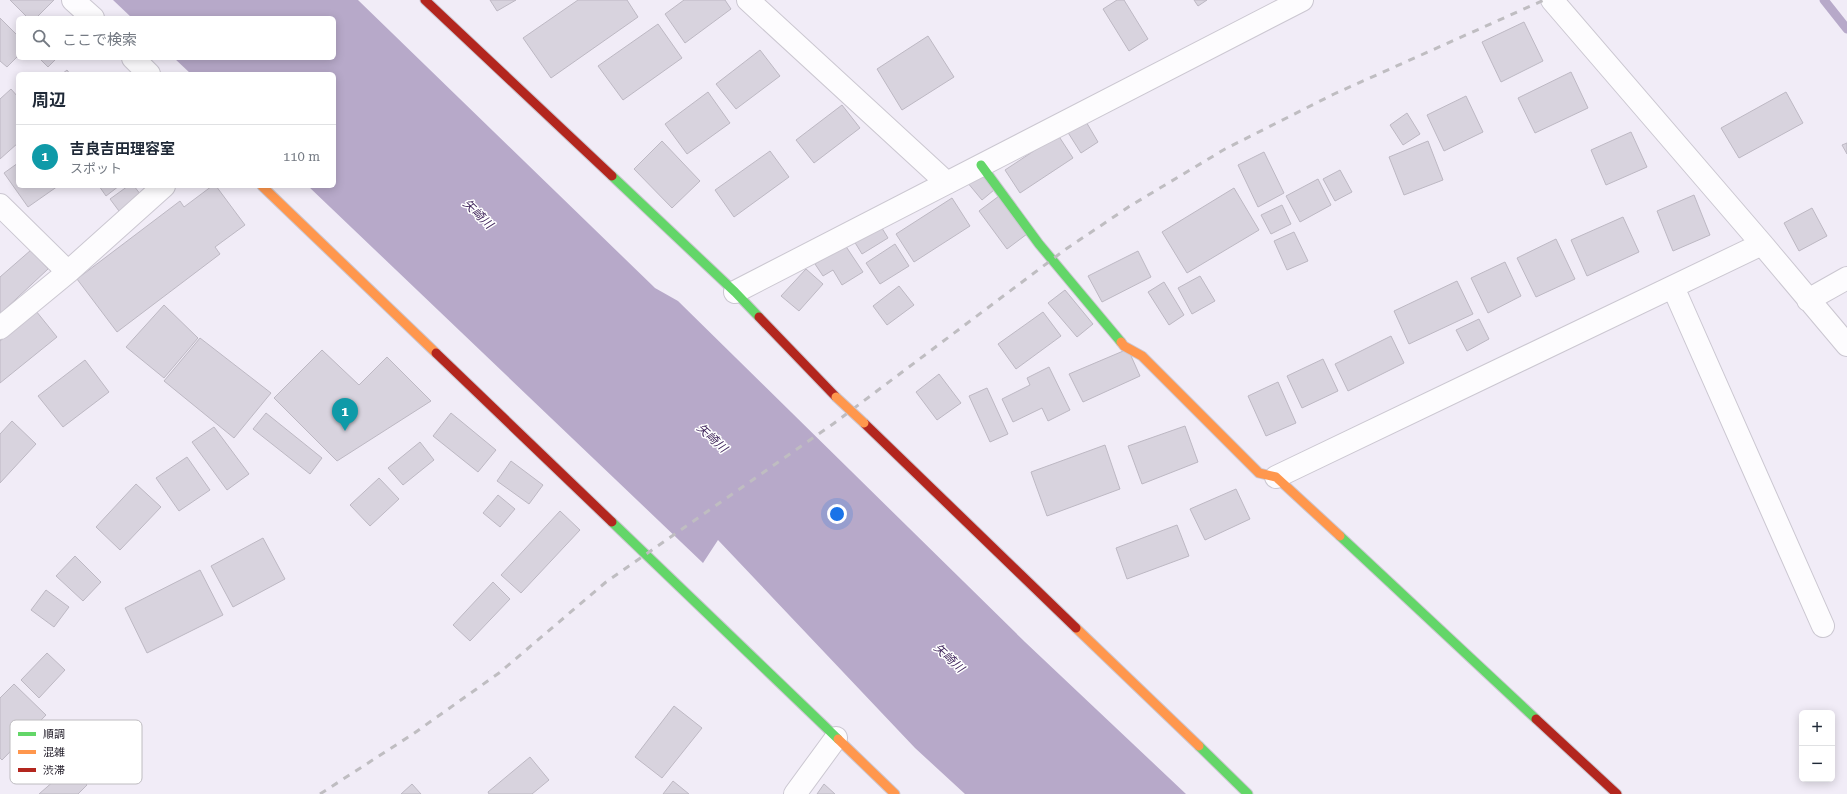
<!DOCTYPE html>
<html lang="ja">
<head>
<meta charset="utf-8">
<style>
	:root { --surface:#fff; --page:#f2f2f3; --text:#1f2937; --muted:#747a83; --line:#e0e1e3; --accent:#db2777 }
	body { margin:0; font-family:"Roboto Serif","Noto Sans JP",serif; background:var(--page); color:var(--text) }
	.controls { position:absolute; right:12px; bottom:12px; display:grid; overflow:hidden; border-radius:6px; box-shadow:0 2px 10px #0003 }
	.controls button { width:36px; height:36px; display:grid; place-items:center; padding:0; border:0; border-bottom:1px solid var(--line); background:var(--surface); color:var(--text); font:20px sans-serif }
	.you { position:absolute; left:837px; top:514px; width:14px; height:14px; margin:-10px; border:3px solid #fff; border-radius:50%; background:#1a73e8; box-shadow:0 0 0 6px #1a73e833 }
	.badge { display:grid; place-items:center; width:26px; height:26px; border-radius:50%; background:var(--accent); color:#fff; font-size:13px; font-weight:700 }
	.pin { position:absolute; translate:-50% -33px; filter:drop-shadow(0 1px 2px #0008) }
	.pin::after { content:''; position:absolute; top:21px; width:14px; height:12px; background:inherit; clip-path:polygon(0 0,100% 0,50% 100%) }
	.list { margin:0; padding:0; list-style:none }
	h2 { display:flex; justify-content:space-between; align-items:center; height:52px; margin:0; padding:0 16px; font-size:17px }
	h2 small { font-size:13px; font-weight:400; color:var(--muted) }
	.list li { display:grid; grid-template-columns:26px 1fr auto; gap:12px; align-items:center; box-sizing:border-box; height:64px; padding:0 16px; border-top:1px solid var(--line) }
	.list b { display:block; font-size:15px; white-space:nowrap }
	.list p { margin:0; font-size:13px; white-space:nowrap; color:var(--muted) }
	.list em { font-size:13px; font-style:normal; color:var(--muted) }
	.icon { flex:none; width:22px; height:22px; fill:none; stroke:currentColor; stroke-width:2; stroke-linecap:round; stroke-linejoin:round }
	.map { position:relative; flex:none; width:1847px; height:794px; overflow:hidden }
	.search { position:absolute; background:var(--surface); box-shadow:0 2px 10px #0003; left:16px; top:16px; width:320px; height:44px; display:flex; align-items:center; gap:10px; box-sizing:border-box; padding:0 14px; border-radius:6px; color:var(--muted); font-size:15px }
	.panel { position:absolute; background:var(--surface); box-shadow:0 2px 10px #0003; left:16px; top:72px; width:320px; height:116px; border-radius:6px }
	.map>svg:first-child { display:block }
	.water { fill:#b7a9c9 }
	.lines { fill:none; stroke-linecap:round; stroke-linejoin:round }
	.stream { stroke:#b7a9c9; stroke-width:9 }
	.building { fill:#d8d3de; stroke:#bdb8c3 }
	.street-casing { stroke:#cbc7d1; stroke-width:24 }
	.fast-casing { stroke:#cbc7d1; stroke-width:11 }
	.slow-casing { stroke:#cbc7d1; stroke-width:11 }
	.jam-casing { stroke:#cbc7d1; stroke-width:11 }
	.street { stroke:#fdfcfe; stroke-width:22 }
	.fast { stroke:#63d668; stroke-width:9 }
	.slow { stroke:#ff974d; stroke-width:9 }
	.jam { stroke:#b3261e; stroke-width:9 }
	.rail { stroke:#bfbdc1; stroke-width:3; stroke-dasharray:7 7; stroke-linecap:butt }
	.slow-bridge-casing { stroke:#cbc7d1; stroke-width:11; stroke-linecap:butt }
	.slow-bridge { stroke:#ff974d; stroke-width:9 }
	.labels { text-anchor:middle; stroke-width:3; stroke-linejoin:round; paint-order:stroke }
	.water-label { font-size:12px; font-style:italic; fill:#43295e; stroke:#fff }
	.key { fill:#fff; stroke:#bebcc0; stroke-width:1 }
	.key-label { font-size:11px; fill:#25202c }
</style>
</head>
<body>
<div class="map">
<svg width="1847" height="794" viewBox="0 0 1847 794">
	<rect width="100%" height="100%" fill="#f1ecf7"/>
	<path class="water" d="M 113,0 L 358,0 L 655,288 L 678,301 L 1025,642 L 1186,794 L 965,794 L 915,748 L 718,540 L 703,563 L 308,186 L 334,186 L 334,74 L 191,74 L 174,58 L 334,58 L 334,18 L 132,18 Z"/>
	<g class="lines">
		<path class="stream" d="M 1824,0 L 1847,29"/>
	</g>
	<path class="building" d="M 10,0 L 54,0 L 36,18 L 28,18 Z
		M 490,0 L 516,0 L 497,11 Z
		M 578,0 L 627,0 L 638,17 L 551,78 L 523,38 Z
		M 684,0 L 725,0 L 731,9 L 685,43 L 665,14 Z
		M 1117,0 L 1124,0 L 1148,39 L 1129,51 L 1103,9 Z
		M 1194,0 L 1207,0 L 1198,6 Z
		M 0,18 L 18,36 L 18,56 L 7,67 L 0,61 Z
		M 1524,22 L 1543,61 L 1501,82 L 1482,42 Z
		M 658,24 L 682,58 L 623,100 L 598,66 Z
		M 928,36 L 954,77 L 902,110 L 877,69 Z
		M 760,50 L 780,76 L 736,109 L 716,84 Z
		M 39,58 L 57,58 L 48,67 Z
		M 67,70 L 70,74 L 62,74 Z
		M 1571,72 L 1588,108 L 1535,133 L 1518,98 Z
		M 11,89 L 18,97 L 18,143 L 0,159 L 0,99 Z
		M 708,92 L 730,123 L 687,154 L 665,124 Z
		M 1786,92 L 1803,123 L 1739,158 L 1721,128 Z
		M 1466,96 L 1483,132 L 1444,151 L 1427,115 Z
		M 842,105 L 860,128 L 814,163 L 796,140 Z
		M 1407,113 L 1420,134 L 1403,145 L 1390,125 Z
		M 1085,120 L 1098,142 L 1081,153 L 1067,131 Z
		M 1631,132 L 1647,167 L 1606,185 L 1591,150 Z
		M 1058,135 L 1073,158 L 1020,193 L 1005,170 Z
		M 662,141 L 700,181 L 672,208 L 634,169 Z
		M 1428,141 L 1443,180 L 1404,195 L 1389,157 Z
		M 1847,143 L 1847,154 L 1842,145 Z
		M 770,151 L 789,177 L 734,217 L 715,190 Z
		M 1264,152 L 1284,193 L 1258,207 L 1238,165 Z
		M 18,163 L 18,186 L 58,186 L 28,207 L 4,173 Z
		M 1340,170 L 1352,192 L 1335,201 L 1323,179 Z
		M 980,172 L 994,190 L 982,200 L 967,182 Z
		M 1318,179 L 1331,205 L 1300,222 L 1286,196 Z
		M 99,186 L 119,186 L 106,196 Z
		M 128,186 L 134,186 L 144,199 L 122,215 L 110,199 Z
		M 212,186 L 216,186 L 245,225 L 215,247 L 220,254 L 117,332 L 77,279 L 180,201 L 184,207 Z
		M 1234,188 L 1259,230 L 1187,273 L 1162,232 Z
		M 1694,195 L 1710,235 L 1673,251 L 1657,211 Z
		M 999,196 L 1027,234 L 1007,249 L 979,211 Z
		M 952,198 L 970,226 L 914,262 L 896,234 Z
		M 1282,205 L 1291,224 L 1271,234 L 1261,215 Z
		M 1812,208 L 1827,236 L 1799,251 L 1784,223 Z
		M 1623,217 L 1639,252 L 1587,276 L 1571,240 Z
		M 880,225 L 888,238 L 862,254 L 854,241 Z
		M 1294,232 L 1308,261 L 1287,270 L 1274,241 Z
		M 1556,239 L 1575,279 L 1536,297 L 1517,258 Z
		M 895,244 L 909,266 L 880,284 L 866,263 Z
		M 845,245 L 863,272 L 842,285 L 833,270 L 823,276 L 815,264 Z
		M 31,250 L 48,269 L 0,314 L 0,277 Z
		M 1138,251 L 1151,277 L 1102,302 L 1088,276 Z
		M 1505,262 L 1521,296 L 1488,313 L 1471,278 Z
		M 806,269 L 823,284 L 799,311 L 781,296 Z
		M 1200,276 L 1215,301 L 1192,314 L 1178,288 Z
		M 1457,281 L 1473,314 L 1409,344 L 1394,311 Z
		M 1164,282 L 1184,315 L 1169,325 L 1148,292 Z
		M 899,286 L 914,305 L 887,325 L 873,306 Z
		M 1065,290 L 1093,324 L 1077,337 L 1048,303 Z
		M 164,305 L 198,338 L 164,378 L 126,347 Z
		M 36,311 L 57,337 L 0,383 L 0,341 Z
		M 1043,312 L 1061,336 L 1016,369 L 998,344 Z
		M 1479,319 L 1489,339 L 1467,351 L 1456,330 Z
		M 1391,336 L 1404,363 L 1348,391 L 1335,364 Z
		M 200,338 L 271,393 L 234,438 L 164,381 Z
		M 1128,349 L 1140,376 L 1083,402 L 1069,374 Z
		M 322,350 L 359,385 L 387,357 L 431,401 L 337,461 L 274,398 Z
		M 1323,359 L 1338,391 L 1302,408 L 1287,376 Z
		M 85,360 L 109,392 L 63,427 L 38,396 Z
		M 1049,367 L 1070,410 L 1048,421 L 1042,408 L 1013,422 L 1002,399 L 1030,385 L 1027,378 Z
		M 939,374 L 961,403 L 937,420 L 916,392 Z
		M 1278,382 L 1296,423 L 1266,436 L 1248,396 Z
		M 987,388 L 1008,434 L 990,442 L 969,396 Z
		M 266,413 L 322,458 L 310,474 L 253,429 Z
		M 451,413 L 496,450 L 478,472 L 433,436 Z
		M 12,421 L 36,444 L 0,483 L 0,434 Z
		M 1185,426 L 1198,462 L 1142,484 L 1128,446 Z
		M 214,427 L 249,474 L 227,490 L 192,442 Z
		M 420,442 L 434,460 L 403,485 L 388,468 Z
		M 1105,445 L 1120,489 L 1047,516 L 1031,472 Z
		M 187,457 L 210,490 L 179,511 L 156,478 Z
		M 511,461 L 543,485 L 529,504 L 497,481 Z
		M 379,478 L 399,499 L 370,526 L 350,505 Z
		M 136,484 L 161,507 L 120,550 L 96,527 Z
		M 1236,489 L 1250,519 L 1205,540 L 1190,509 Z
		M 498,495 L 515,509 L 500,527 L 483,513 Z
		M 560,511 L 580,530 L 521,593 L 501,575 Z
		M 1177,525 L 1189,556 L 1127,579 L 1116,548 Z
		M 263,538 L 285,579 L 233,607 L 211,566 Z
		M 75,556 L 101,582 L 83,601 L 56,576 Z
		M 200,570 L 223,615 L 147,653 L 125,608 Z
		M 493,582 L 510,599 L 470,641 L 453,625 Z
		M 46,590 L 69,607 L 54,627 L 31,610 Z
		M 47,653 L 65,670 L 39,698 L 21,680 Z
		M 14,684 L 46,715 L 2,760 L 0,758 L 0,698 Z
		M 674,706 L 702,728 L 662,778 L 635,757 Z
		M 530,757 L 549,780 L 532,794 L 489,794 L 488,792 Z
		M 71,766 L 87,785 L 78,794 L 39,794 Z
		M 673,781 L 689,794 L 663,794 Z
		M 412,784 L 421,794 L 401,794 Z
		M 824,784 L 835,794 L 817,794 Z"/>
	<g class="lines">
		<g class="street-casing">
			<path id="street" d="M 73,0 L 93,18
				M 748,0 L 947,183
				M 1552,0 L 1762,244 L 1847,345
				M 133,58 L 149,74
				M 0,205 L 68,272
				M 1673,287 L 1823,626
				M 735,292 L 1302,0
				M 1808,300 L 1847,278
				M 0,328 L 68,272 L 164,186
				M 1276,477 L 1762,244
				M 795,794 L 836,738"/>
		</g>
		<g class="fast-casing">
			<path id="fast" d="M 981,165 L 1039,244 L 1121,342
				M 612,176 L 735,292 L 759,317
				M 612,522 L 838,739
				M 1340,536 L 1536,719
				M 1199,746 L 1248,794"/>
		</g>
		<g class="slow-casing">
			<path id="slow" d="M 262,186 L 436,353
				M 1121,342 L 1124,346 L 1142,356 L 1259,473 L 1276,477 L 1340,536
				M 1076,628 L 1199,746
				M 838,739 L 895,794"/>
		</g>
		<g class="jam-casing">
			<path id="jam" d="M 425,0 L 612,176
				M 759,317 L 836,397
				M 436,353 L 612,522
				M 864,423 L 1076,628
				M 1536,719 L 1617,794"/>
		</g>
		<use href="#street" class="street"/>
		<use href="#fast" class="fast"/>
		<use href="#slow" class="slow"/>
		<use href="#jam" class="jam"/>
		<path class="rail" d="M 320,794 L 413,734 L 499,673 L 606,582 L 833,424 L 1066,249 L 1130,206 L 1225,149 L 1334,94 L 1544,0"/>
		<g class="slow-bridge-casing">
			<path id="slow-bridge" d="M 836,397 L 864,423"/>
		</g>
		<use href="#slow-bridge" class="slow-bridge"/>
	</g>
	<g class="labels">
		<g class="water-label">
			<text transform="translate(478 214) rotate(44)" y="4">矢崎川</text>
			<text transform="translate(712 438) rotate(43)" y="4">矢崎川</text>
			<text transform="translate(949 658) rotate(43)" y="4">矢崎川</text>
		</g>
	</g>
	<rect x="10" y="720" width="132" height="64" rx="6" class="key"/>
	<rect x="18" y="732" width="18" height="4" fill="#63d668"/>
	<rect x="18" y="750" width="18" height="4" fill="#ff974d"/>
	<rect x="18" y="768" width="18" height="4" fill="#b3261e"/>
	<g class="key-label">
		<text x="43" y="738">順調</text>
		<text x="43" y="756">混雑</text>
		<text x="43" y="774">渋滞</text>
	</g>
</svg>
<div class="controls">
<button>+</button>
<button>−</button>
</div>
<div class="you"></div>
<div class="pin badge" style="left:345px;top:431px;background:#0f9aa8">1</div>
<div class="search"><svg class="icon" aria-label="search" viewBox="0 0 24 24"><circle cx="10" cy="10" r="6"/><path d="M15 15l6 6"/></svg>ここで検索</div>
<section class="panel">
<h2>周辺<small></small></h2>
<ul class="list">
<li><span class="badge" style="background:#0f9aa8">1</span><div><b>吉良吉田理容室</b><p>スポット</p></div><em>110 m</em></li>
</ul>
</section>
</div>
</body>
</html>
